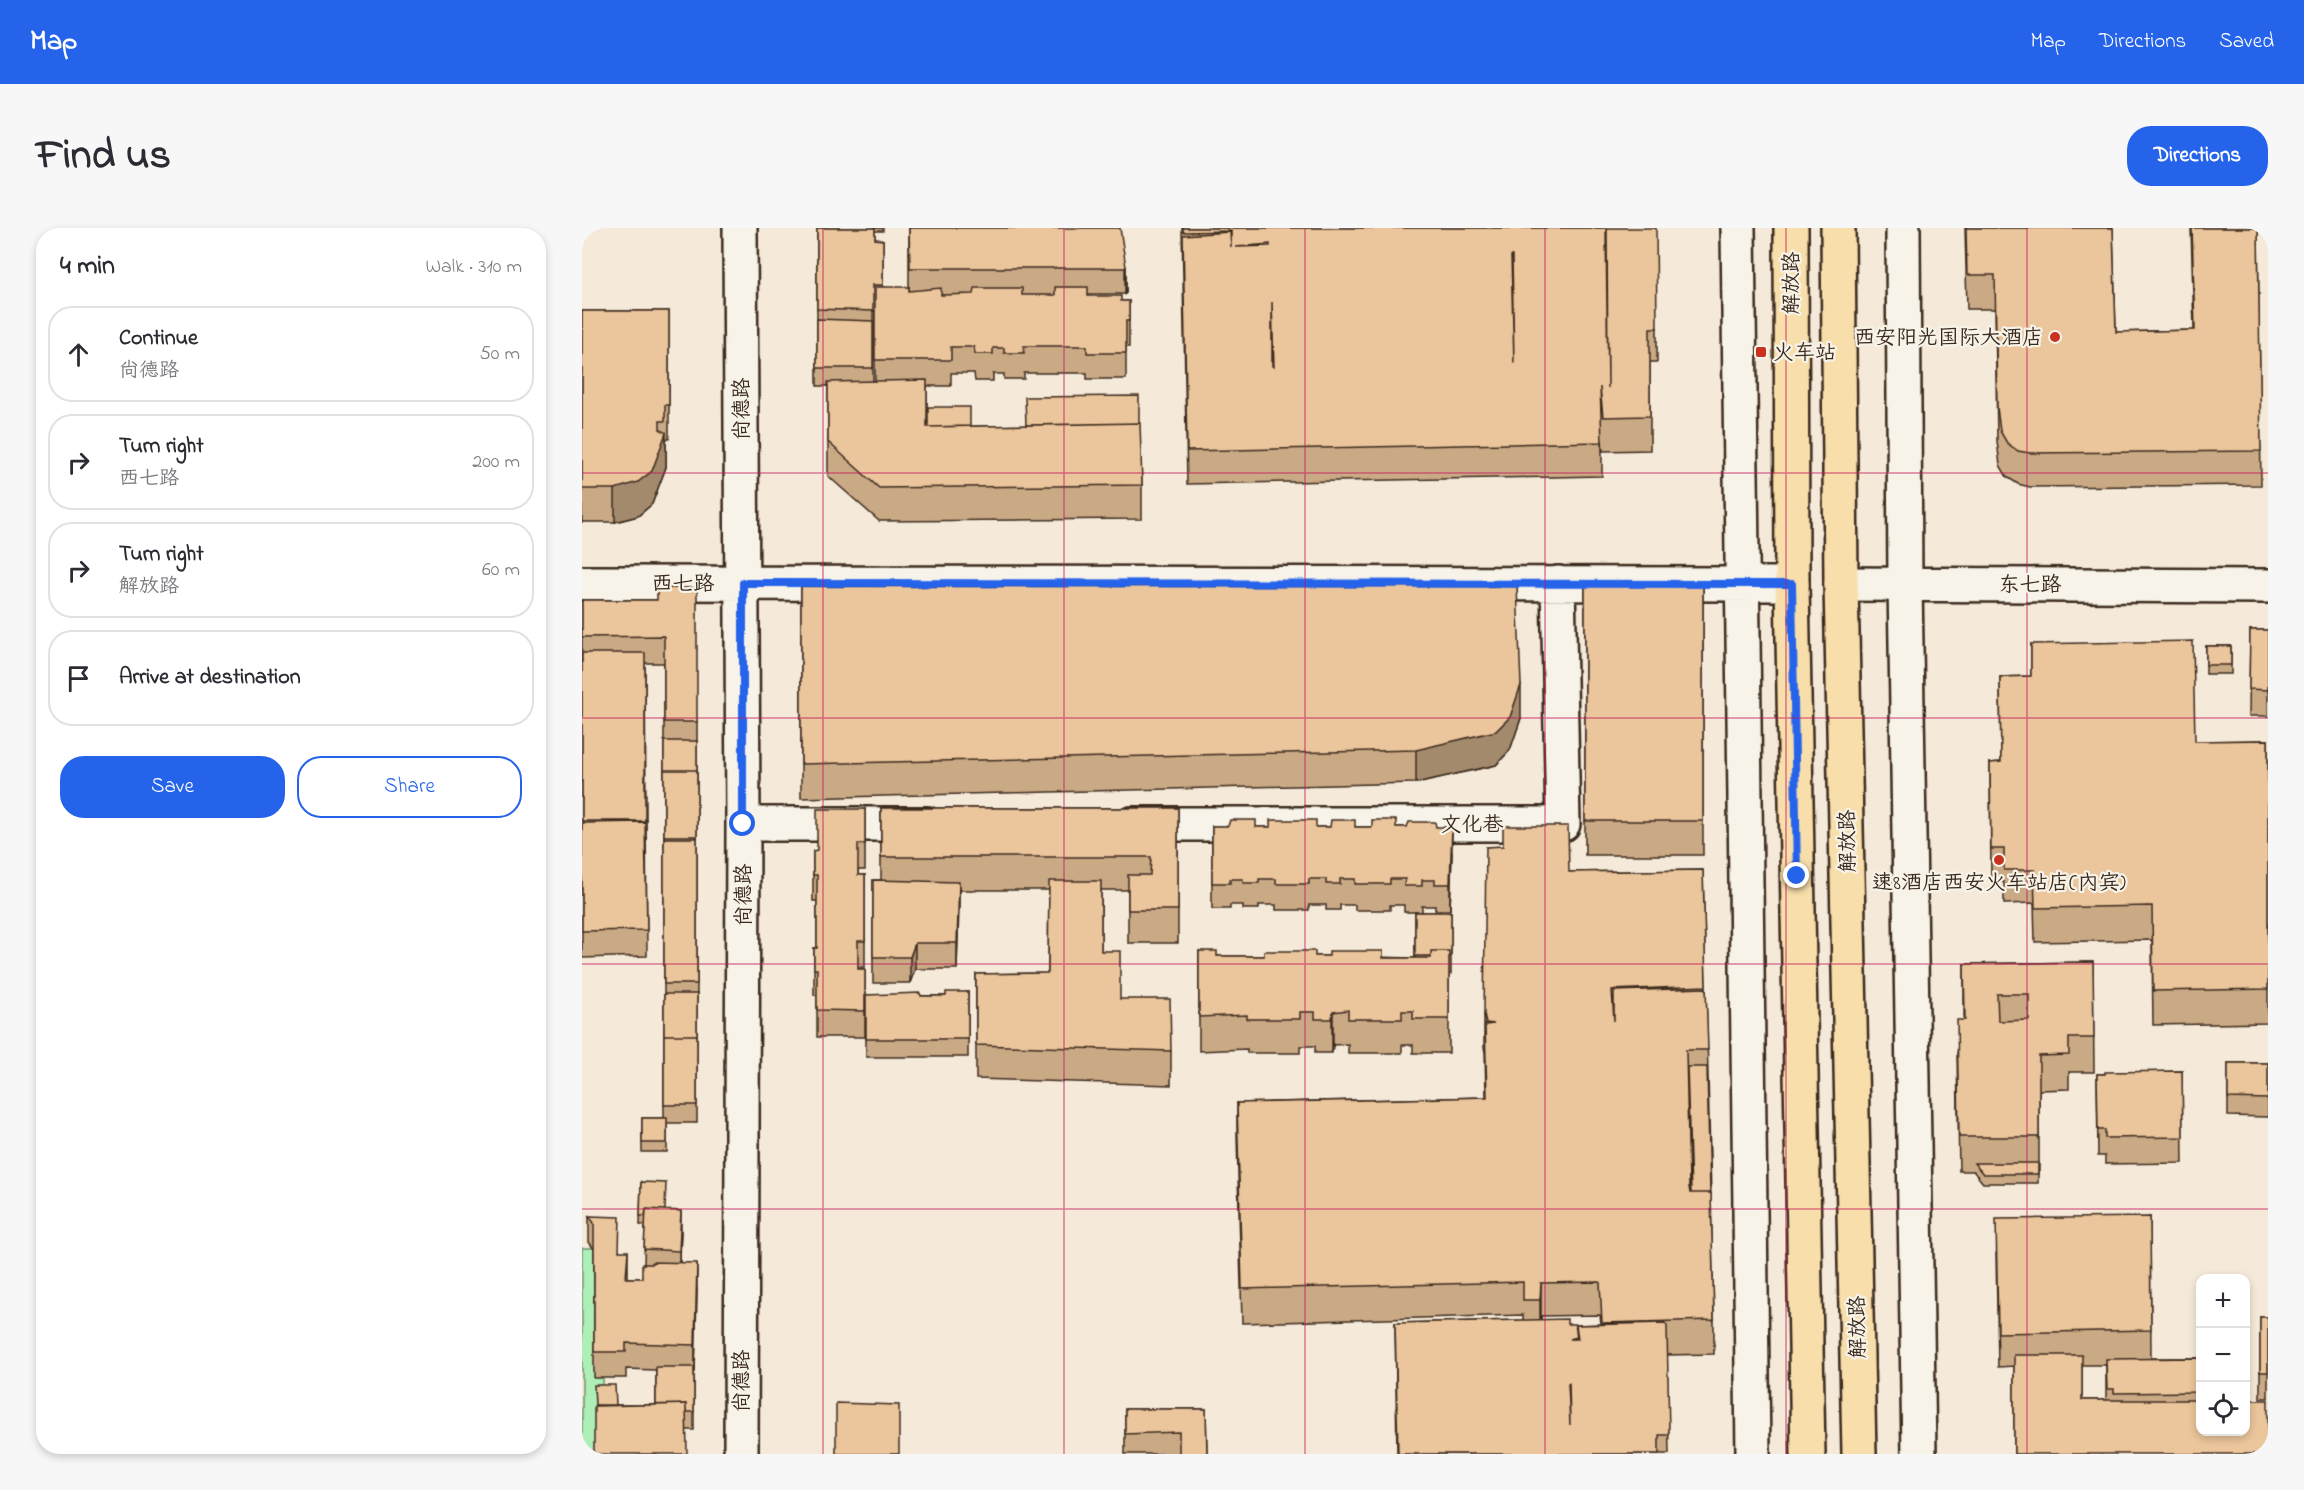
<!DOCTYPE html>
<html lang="en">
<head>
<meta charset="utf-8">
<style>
	:root { --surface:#fff; --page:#f7f7f7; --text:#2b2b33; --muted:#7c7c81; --line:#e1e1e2; --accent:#2563eb }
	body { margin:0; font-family:"Indie Flower","LXGW WenKai TC",sans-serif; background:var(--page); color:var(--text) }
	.controls { position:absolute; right:18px; bottom:18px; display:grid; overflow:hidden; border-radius:12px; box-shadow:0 3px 9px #0003 }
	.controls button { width:54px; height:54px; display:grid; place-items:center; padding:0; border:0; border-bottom:2px solid var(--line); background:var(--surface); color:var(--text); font:30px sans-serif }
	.stop { position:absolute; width:18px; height:18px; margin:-14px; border:4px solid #2563eb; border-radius:50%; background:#fff }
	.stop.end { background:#2563eb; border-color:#fff; box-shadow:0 2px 6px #0008 }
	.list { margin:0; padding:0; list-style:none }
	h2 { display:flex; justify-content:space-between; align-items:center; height:78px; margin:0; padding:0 24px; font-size:26px }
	h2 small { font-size:20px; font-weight:400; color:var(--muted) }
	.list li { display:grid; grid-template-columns:39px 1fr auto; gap:18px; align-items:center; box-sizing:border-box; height:96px; margin:0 12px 12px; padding:0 12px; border:2px solid var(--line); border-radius:24px }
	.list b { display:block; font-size:22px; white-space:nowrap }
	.list p { margin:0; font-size:20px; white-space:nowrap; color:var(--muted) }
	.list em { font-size:20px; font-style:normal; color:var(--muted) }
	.actions { display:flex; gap:12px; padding:18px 24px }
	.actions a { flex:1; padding:14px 0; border:2px solid var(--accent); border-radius:24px; text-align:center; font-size:21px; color:var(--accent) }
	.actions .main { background:var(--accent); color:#fff }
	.icon { flex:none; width:33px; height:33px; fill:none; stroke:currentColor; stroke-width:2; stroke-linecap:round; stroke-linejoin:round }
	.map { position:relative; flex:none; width:1686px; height:1226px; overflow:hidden; border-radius:24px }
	header { display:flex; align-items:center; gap:36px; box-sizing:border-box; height:84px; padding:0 30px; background:var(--accent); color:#fff }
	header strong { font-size:28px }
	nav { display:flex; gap:33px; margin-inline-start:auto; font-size:21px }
	.intro { display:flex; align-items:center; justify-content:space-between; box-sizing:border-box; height:144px; padding:0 36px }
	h1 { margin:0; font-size:42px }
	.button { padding:15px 27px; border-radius:24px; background:var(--accent); color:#fff; font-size:21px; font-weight:700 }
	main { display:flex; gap:36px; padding:0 36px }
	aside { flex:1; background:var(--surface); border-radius:24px; box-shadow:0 3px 9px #0003 }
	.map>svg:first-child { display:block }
	.green { fill:#aeefb8; stroke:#748c6b; stroke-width:1.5 }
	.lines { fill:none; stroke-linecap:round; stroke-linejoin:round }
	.minor-casing { stroke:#3b2a1e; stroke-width:38 }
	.major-casing { stroke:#3b2a1e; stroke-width:38 }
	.minor { stroke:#f7f3e8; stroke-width:33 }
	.major { stroke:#f8deab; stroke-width:33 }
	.wall { fill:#caa985; stroke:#3b2a1e; stroke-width:1.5; fill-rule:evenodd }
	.shaded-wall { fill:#a48a6c; stroke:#3b2a1e; stroke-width:1.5 }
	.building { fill:#ebc59b; stroke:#3b2a1e; stroke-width:1.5; fill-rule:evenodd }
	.route { stroke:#2563eb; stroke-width:8 }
	.grid { fill:none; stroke:#c2185b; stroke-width:1.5; stroke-opacity:0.55 }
	.poi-dot { fill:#c8321e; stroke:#f7f3e8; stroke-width:2 }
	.labels { text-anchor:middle; stroke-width:4.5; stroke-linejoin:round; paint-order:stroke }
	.street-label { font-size:21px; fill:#3b2a1e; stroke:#f7f3e8 }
	.poi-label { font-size:21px; fill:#3b2a1e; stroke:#f7f3e8; text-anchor:end }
</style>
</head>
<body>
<header>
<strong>Map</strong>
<nav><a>Map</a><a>Directions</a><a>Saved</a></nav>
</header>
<div class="intro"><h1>Find us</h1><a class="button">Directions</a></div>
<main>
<aside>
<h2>4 min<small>Walk · 310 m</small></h2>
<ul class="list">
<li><svg class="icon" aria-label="ahead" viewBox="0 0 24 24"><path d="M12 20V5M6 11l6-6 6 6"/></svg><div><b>Continue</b><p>尚德路</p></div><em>50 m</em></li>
<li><svg class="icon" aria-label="right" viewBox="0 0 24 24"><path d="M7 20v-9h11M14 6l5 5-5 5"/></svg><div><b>Turn right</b><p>西七路</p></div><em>200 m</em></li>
<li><svg class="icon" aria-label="right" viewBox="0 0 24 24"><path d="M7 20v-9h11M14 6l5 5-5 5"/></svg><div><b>Turn right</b><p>解放路</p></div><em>60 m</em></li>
<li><svg class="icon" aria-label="arrive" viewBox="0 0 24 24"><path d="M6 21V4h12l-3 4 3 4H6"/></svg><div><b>Arrive at destination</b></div></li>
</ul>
<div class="actions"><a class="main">Save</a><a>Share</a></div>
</aside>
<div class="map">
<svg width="1686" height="1226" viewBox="0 0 1686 1226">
	<rect width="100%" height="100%" fill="#f5ead9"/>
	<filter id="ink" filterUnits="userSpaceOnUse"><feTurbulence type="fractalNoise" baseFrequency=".0167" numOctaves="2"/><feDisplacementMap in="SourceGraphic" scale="12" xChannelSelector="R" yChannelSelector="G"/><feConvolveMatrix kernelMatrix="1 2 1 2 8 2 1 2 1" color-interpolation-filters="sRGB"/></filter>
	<g filter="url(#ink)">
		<path class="green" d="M 0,1020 L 21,1020 L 21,1226 L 0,1226 Z"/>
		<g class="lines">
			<g class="minor-casing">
				<path id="minor" d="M 158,0 L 161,596 L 159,1226
					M 1156,0 L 1171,1226
					M 1321,0 L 1323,355 L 1337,1226
					M 0,355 L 1210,356
					M 1259,356 L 1686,358
					M 161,596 L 345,596
					M 550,596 L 981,596 L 976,355"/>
			</g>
			<g class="major-casing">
				<path id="major" d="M 1209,0 L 1210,356 L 1226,1226
					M 1256,0 L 1259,356 L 1277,1226"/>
			</g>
			<use href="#minor" class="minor"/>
			<use href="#major" class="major"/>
		</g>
		<path class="wall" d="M 235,0 L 301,0 L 301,3 L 293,3 L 293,11 L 301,12 L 301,59 L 327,63 L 327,0 L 544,39 L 544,65 L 543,66 L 506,66 L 506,68 L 539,73 L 547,73 L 547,119 L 544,119 L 544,151 L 505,151 L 505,145 L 442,145 L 442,151 L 422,151 L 422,146 L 411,146 L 411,153 L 393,153 L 392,145 L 369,145 L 369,158 L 345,158 L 345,199 L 557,195 L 560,257 L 560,291 L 297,293 L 246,248 L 246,158 L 235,158 ZM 291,83 L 293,83 L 293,153 L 291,153 Z
			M 600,0 L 1024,0 L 1075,100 L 1075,134 L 1068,134 L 1068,222 L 1021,223 L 1020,212 L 1020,248 L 605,256 ZM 690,109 L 691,125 L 691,138 L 690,138 Z
			M 1383,0 L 1531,0 L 1534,104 L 1612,102 L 1609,0 L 1676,0 L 1679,257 L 1448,259 L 1436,256 L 1425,249 L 1418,237 L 1415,213 L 1413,81 L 1385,81 Z
			M 0,83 L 87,83 L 87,211 L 84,211 L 84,239 L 70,276 L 56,288 L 33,294 L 0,294 Z
			M 1003,356 L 1121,356 L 1121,627 L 1003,627 Z
			M 219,358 L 939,490 L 928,522 L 914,537 L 834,555 L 219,570 Z
			M 0,372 L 75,372 L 115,494 L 115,895 L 85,895 L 85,924 L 60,924 L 60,890 L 82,890 L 82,435 L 63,435 L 65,728 L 0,730 Z
			M 1668,402 L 1686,402 L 1686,488 L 1667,488 Z
			M 1449,416 L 1613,513 L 1686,512 L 1686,795 L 1571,797 L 1570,712 L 1453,714 L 1452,675 L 1422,676 L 1422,654 L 1409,654 L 1408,535 L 1419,534 L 1418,449 L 1449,448 Z
			M 1624,418 L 1649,418 L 1649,446 L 1624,446 Z
			M 299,580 L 596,580 L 596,715 L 546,715 L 546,662 L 519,662 L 519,723 L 538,771 L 589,823 L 589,857 L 394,851 L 394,746 L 466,745 L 467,662 L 377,662 L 375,741 L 333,741 L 328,755 L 291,755 L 291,652 L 299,652 Z
			M 283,581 L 283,642 L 276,642 L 276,647 L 283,647 L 283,739 L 276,739 L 276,741 L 283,741 L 283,809 L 235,809 L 235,767 L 232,767 L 232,720 L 235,720 L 235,673 L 231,673 L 231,623 L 235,622 Z
			M 630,598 L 674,599 L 854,599 L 870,625 L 868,682 L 853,682 L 853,678 L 840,678 L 840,684 L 822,684 L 822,677 L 808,677 L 808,682 L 773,682 L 773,677 L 758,677 L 758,682 L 744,682 L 744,677 L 727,677 L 727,682 L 694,682 L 694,677 L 677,677 L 677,681 L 661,681 L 661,677 L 648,677 L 648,681 L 630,681 Z
			M 1121,642 L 1132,1092 L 1132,1126 L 1085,1127 L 1087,1226 L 815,1226 L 813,1095 L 941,1092 L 941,1087 L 660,1095 L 655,909 L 655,875 L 904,869 L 903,824 L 902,820 L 902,786 L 987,644 ZM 1105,857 L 1108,964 L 1107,959 ZM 1018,1087 L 1019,1096 L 994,1097 L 994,1106 L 985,1096 L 959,1092 L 959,1088 Z
			M 833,684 L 869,684 L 869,746 L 867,746 L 867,825 L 831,825 L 831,817 L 820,817 L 820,825 L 766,825 L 766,816 L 751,817 L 750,825 L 733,825 L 733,818 L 718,818 L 718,825 L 665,825 L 665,821 L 617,823 L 617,723 L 635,728 L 747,728 L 833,730 Z
			M 1511,734 L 1512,844 L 1487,844 L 1487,861 L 1457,862 L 1457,943 L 1456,943 L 1456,955 L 1401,955 L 1392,944 L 1392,943 L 1377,943 L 1375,825 L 1382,792 L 1382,736 Z
			M 386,764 L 386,829 L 284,829 L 284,767 L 364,768 Z
			M 1646,835 L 1686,835 L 1686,889 L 1646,888 Z
			M 1600,843 L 1601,935 L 1523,936 L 1523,928 L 1516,928 L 1515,846 Z
			M 59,954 L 99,1001 L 98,1034 L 115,1061 L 113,1144 L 112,1144 L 112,1202 L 104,1202 L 34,1177 L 74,1177 L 74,1142 L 44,1141 L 44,1150 L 12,1150 L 12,1021 L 7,1014 L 7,988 L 38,1023 L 46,1050 L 60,1050 L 62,1036 L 63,997 L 58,997 Z
			M 1568,989 L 1569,1130 L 1618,1130 L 1618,1203 L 1432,1226 L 1432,1138 L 1416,1139 L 1414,1025 ZM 1500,1137 L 1524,1137 L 1524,1172 L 1500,1172 Z
			M 1678,1089 L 1686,1089 L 1686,1170 L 1678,1170 Z
			M 543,1181 L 624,1181 L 625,1226 L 543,1226 Z"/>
		<path class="shaded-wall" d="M 544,39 L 544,65 L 543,66 L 543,40 Z
			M 84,205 L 84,239 L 70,276 L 56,288 L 33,294 L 33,261 Z
			M 939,457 L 939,490 L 928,522 L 914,537 L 834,555 L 834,522 Z
			M 870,599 L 870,625 L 868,682 L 868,656 Z
			M 377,654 L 377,680 L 375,741 L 375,715 Z
			M 333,715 L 333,741 L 328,755 L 328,729 Z
			M 751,784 L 751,817 L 750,825 L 750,791 Z
			M 99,983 L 99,1001 L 97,1041 L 97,1023 Z
			M 46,1023 L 46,1049 L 44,1076 L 44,1050 Z
			M 115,1035 L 115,1061 L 113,1144 L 113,1117 Z
			M 959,1055 L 959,1088 L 958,1106 L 958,1072 Z"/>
		<path class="building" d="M 235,0 L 293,0 L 293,11 L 301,12 L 301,57 L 291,57 L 291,83 L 235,81 Z
			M 327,0 L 538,0 L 544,39 L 543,40 L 328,40 Z
			M 601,0 L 1024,0 L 1026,160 L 1025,0 L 1074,0 L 1075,100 L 1068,100 L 1068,188 L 1021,189 L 1018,159 L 1020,214 L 605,223 L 601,7 L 648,4 L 649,19 L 649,3 L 601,4 ZM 688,16 L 688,18 L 653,19 ZM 929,28 L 930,28 L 932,135 ZM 690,74 L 692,139 L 690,138 Z
			M 1384,0 L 1531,0 L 1534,104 L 1613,102 L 1610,0 L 1676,0 L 1679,223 L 1448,225 L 1436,223 L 1425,215 L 1418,203 L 1415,179 L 1413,47 L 1385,47 Z
			M 293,59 L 327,59 L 327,63 L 359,60 L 359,67 L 392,66 L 393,60 L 440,60 L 440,67 L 473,67 L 473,59 L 506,59 L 506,68 L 539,68 L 539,73 L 547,73 L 547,93 L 544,93 L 544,125 L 505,125 L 505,118 L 442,118 L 442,125 L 422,125 L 422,120 L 411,120 L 411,126 L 393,126 L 392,119 L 369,119 L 369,132 L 293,132 Z
			M 0,83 L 87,83 L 87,177 L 83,177 L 83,193 L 78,193 L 78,201 L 84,205 L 70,243 L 56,254 L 33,261 L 0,261 Z
			M 235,91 L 291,93 L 291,140 L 235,140 Z
			M 345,152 L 345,199 L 558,195 L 560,257 L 297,260 L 246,214 L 246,154 Z
			M 557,168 L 557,195 L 444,197 L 443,169 Z
			M 346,179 L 388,179 L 388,198 L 346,199 Z
			M 1003,356 L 1121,356 L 1121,593 L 1003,593 Z
			M 219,358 L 935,358 L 939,457 L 928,489 L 914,503 L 834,522 L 219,536 Z
			M 75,360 L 115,360 L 115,494 L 82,494 L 82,408 L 0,409 L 0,372 L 75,372 Z
			M 1668,402 L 1686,402 L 1686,462 L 1667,461 Z
			M 1611,413 L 1613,513 L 1686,512 L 1686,761 L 1571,763 L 1570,678 L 1453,680 L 1452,642 L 1422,642 L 1422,621 L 1409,621 L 1408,535 L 1419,534 L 1418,449 L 1449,448 L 1449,416 Z
			M 1624,418 L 1649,418 L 1649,437 L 1624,437 Z
			M 0,425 L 63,425 L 63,593 L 0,593 Z
			M 82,513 L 115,513 L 115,542 L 82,542 Z
			M 82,542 L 115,542 L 115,608 L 82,608 Z
			M 299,580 L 596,580 L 596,682 L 546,682 L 546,647 L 568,647 L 569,629 L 299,629 Z
			M 235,581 L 283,581 L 283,616 L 276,616 L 276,647 L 283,647 L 283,713 L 276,713 L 276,741 L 283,741 L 283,783 L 235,782 L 235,741 L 232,741 L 232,720 L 235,720 L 235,647 L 231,647 L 231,623 L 235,622 Z
			M 648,592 L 674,592 L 674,599 L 688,599 L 688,592 L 734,592 L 734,599 L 748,599 L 749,592 L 773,592 L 773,599 L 790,599 L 790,592 L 814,592 L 814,599 L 825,599 L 827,594 L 853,594 L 854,599 L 870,599 L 868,656 L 853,656 L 853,652 L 840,652 L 840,658 L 822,658 L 823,651 L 808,651 L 808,656 L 773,656 L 773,651 L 758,651 L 758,656 L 744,656 L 744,651 L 727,651 L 727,656 L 694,656 L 694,651 L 677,651 L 677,655 L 661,655 L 661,651 L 648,651 L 648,655 L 630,655 L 630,598 L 646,598 Z
			M 63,594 L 65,702 L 0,703 L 0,595 Z
			M 921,598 L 986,598 L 987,644 L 1121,642 L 1124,758 L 1030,762 L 1032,793 L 1032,763 L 1124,760 L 1126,822 L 1104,822 L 1107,959 L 1108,965 L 1129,965 L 1132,1092 L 1020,1095 L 1018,1054 L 959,1055 L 958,1072 L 941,1072 L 941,1054 L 660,1061 L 655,875 L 905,869 L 903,797 L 912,796 L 904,795 L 902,786 L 904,619 L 921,618 Z
			M 82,610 L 115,610 L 115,756 L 82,756 Z
			M 291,652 L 377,654 L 375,715 L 333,715 L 328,729 L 291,729 Z
			M 467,653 L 519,653 L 519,723 L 538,723 L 538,771 L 588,771 L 589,823 L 394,817 L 394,746 L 466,745 Z
			M 833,684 L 869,684 L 869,728 L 867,728 L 867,723 L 849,723 L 849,728 L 833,728 Z
			M 617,723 L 635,723 L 635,728 L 682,728 L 682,723 L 733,723 L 733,728 L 747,728 L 747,723 L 801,723 L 801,730 L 849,730 L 849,723 L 867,723 L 867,791 L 831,791 L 831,783 L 820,783 L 820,791 L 766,791 L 766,782 L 751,784 L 750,791 L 733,791 L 733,784 L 718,784 L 718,791 L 665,791 L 665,787 L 617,789 Z
			M 1511,734 L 1512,810 L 1487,810 L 1487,827 L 1457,828 L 1457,909 L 1377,909 L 1375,792 L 1383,792 L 1382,736 ZM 1415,766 L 1447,766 L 1447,792 L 1416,793 Z
			M 364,764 L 386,764 L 386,811 L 284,811 L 284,767 L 338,765 L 339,768 L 364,768 Z
			M 82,766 L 115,766 L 115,807 L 82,807 Z
			M 82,807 L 115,807 L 115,877 L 82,877 Z
			M 1646,835 L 1686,835 L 1686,871 L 1646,870 Z
			M 1105,839 L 1125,839 L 1128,965 L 1109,965 Z
			M 1600,843 L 1601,909 L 1523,910 L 1523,902 L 1516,902 L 1515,846 L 1523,846 L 1523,844 Z
			M 60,890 L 85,890 L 85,915 L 60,915 Z
			M 1392,935 L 1456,935 L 1456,946 L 1401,946 Z
			M 59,954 L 84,955 L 83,982 L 64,981 L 63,988 L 58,988 Z
			M 64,981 L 99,983 L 97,1023 L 62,1021 Z
			M 7,988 L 38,989 L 37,1023 L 46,1023 L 44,1050 L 60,1050 L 60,1036 L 70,1036 L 70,1034 L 115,1035 L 113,1117 L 44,1115 L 44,1124 L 12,1124 L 12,995 Z
			M 1568,989 L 1569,1102 L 1416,1105 L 1414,991 Z
			M 1678,1089 L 1686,1089 L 1686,1144 L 1678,1144 Z
			M 985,1091 L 985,1096 L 993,1096 L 995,1109 L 988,1111 L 996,1111 L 994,1097 L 1083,1095 L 1085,1098 L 1087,1207 L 1077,1207 L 1077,1226 L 816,1226 L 813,1095 ZM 986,1155 L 987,1155 L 988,1197 Z
			M 1432,1127 L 1500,1127 L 1500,1172 L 1618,1172 L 1618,1203 L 1664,1203 L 1664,1172 L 1686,1172 L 1686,1226 L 1432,1226 Z
			M 1618,1130 L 1618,1164 L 1532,1165 L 1532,1161 L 1525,1161 L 1524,1131 Z
			M 74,1139 L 112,1139 L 112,1184 L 104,1184 L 104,1176 L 74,1177 Z
			M 12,1157 L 33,1157 L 34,1177 L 13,1177 Z
			M 254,1175 L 317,1177 L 317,1226 L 254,1226 Z
			M 104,1176 L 105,1226 L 12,1226 L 12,1178 Z
			M 543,1181 L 624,1181 L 625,1226 L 597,1226 L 597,1204 L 543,1206 Z"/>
	</g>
	<g class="lines" filter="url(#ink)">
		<path class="route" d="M 161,596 L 161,355 L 1210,356 L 1215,648"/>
	</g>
	<path class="grid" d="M 241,0 L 241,1226M 482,0 L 482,1226M 723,0 L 723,1226M 963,0 L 963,1226M 1204,0 L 1204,1226M 1445,0 L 1445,1226M 0,245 L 1686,245M 0,490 L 1686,490M 0,736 L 1686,736M 0,981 L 1686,981"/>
	<g class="poi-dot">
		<circle cx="1473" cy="109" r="6"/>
		<rect x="1173" y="118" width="12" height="12" rx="3"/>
		<circle cx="1417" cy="632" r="6"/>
	</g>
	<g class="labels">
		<g class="street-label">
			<text transform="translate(1209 55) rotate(-90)" y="7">解放路</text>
			<text transform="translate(159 181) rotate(-90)" y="7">尚德路</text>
			<text x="101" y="362">西七路</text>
			<text x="1448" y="363">东七路</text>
			<text x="890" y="603">文化巷</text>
			<text transform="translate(1265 613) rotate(-91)" y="7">解放路</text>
			<text transform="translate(161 667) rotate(-90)" y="7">尚德路</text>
			<text transform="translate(1275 1099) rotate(-91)" y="7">解放路</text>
			<text transform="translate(159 1153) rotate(-90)" y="7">尚德路</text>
		</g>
		<g class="poi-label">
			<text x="1461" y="116">西安阳光国际大酒店</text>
			<text x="1191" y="131" text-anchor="start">火车站</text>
			<text x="1417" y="661" text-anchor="middle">速8酒店西安火车站店(内宾)</text>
		</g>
	</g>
</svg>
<div class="controls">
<button>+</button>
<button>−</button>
<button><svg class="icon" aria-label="locate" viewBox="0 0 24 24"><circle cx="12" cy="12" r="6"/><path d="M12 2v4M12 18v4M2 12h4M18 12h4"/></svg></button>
</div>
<div class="stop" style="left:161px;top:596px"></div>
<div class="stop end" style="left:1215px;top:648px"></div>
</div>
</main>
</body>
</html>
